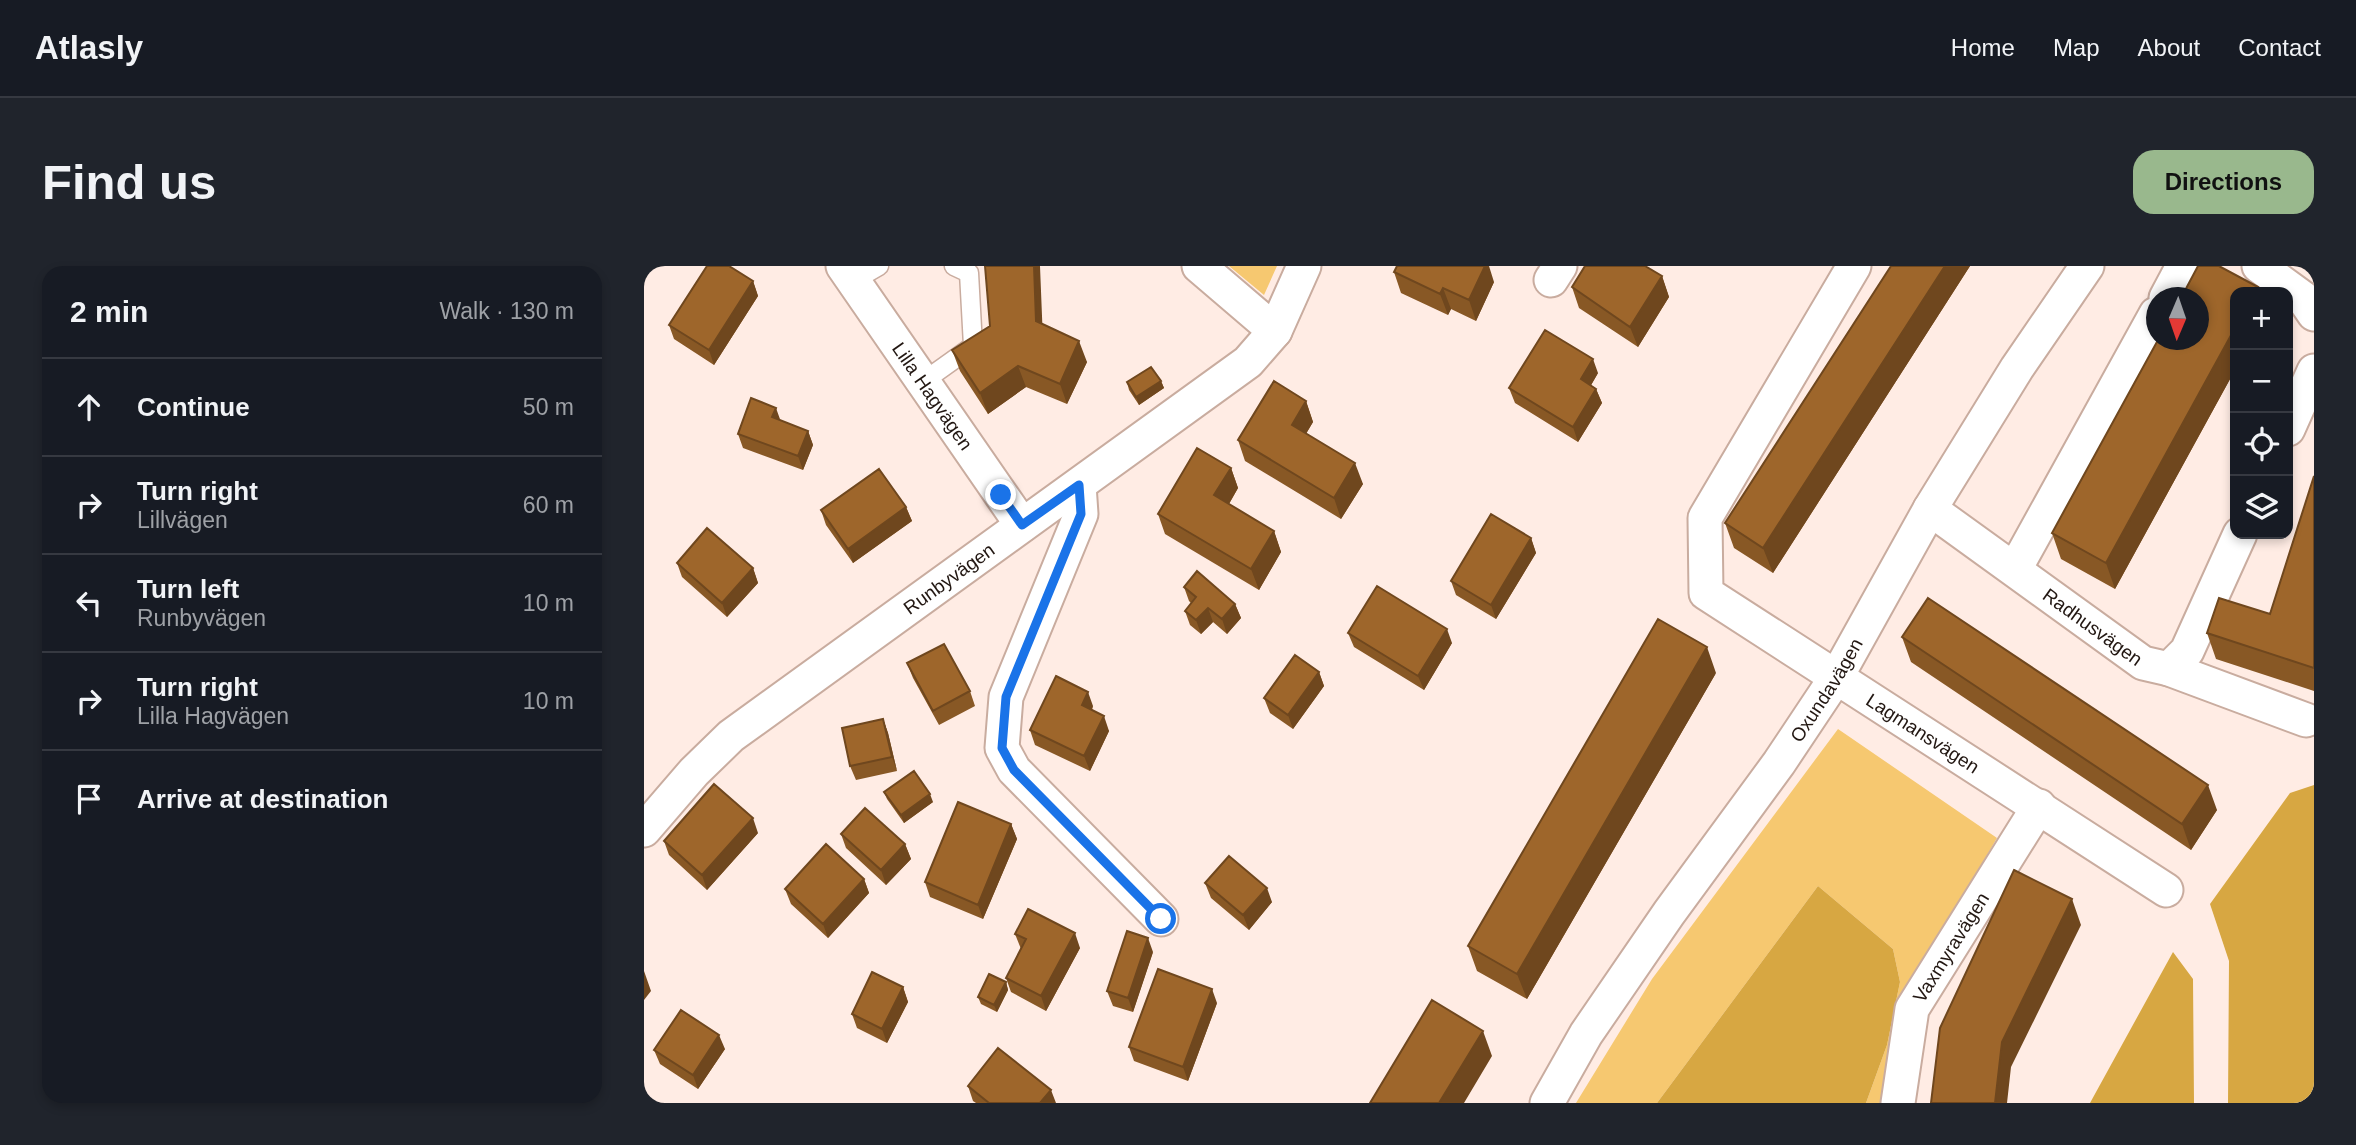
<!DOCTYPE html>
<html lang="en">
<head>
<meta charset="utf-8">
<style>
	:root { --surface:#171b24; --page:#20242c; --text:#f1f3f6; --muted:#9ea1a6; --line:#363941; --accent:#99b88d }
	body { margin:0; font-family:Helvetica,sans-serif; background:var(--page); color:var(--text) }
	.controls { position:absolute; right:21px; top:21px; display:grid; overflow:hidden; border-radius:14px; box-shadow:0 4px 10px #0003 }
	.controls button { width:63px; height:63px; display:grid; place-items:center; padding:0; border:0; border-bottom:2px solid var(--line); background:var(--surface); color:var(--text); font:35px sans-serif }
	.compass { position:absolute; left:1502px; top:21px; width:63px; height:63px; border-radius:50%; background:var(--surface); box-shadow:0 4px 10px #0003; rotate:182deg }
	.stop { position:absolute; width:21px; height:21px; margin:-16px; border:5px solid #1a73e8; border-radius:50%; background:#fff }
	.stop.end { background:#1a73e8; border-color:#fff; box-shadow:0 2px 7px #0008 }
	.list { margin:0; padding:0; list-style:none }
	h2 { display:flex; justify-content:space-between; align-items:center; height:91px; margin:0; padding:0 28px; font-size:30px }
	h2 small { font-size:23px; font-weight:400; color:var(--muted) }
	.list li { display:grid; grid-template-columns:46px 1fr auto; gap:21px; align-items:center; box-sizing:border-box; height:98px; padding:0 28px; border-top:2px solid var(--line) }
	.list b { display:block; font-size:26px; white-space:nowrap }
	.list p { margin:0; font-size:23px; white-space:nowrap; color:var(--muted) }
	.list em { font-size:23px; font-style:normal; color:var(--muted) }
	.icon { flex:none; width:38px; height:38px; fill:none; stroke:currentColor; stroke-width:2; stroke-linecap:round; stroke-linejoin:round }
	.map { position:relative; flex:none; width:1670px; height:837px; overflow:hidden; border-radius:21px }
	header { display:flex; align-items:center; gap:42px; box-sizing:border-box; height:98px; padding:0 35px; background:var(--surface); border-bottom:2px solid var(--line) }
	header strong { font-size:33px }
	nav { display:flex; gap:38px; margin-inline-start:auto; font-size:24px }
	.intro { display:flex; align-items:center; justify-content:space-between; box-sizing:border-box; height:168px; padding:0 42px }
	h1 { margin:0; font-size:49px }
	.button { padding:18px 32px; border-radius:21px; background:var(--accent); color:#111; font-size:24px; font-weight:700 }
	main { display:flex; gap:42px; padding:0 42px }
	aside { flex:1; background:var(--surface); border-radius:21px; box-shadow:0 4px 10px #0003 }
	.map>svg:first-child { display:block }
	.green { fill:#f6c870 }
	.forest { fill:#d7a742 }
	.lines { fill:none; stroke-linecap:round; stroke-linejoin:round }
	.service-casing { stroke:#c9ac9f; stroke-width:21 }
	.minor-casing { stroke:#c9ac9f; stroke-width:37 }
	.service { stroke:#fff; stroke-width:18 }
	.minor { stroke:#fff; stroke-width:33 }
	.wall { fill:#885825 }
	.shaded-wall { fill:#6f471e }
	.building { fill:#9e662b; stroke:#6f471e; stroke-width:2 }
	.route { stroke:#1a73e8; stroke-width:9 }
	.labels { text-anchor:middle; stroke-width:6; stroke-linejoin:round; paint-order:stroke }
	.street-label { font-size:19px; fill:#221712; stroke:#fdfdfd }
</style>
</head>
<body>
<header>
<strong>Atlasly</strong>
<nav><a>Home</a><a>Map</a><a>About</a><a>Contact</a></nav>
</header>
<div class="intro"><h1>Find us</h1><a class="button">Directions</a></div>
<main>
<aside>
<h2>2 min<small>Walk · 130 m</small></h2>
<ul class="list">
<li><svg class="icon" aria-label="ahead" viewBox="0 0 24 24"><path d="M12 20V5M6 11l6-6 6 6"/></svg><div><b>Continue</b></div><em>50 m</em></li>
<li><svg class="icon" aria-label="right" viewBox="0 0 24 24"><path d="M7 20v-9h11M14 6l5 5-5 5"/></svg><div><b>Turn right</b><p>Lillvägen</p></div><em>60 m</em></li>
<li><svg class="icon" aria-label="left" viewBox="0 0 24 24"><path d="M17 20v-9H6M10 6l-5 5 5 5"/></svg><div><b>Turn left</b><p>Runbyvägen</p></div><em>10 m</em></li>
<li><svg class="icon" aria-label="right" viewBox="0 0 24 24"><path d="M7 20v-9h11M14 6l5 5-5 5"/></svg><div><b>Turn right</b><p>Lilla Hagvägen</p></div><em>10 m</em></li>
<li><svg class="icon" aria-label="arrive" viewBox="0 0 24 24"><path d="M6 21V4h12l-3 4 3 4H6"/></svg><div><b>Arrive at destination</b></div></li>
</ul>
</aside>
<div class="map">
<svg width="1670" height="837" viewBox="0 0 1670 837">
	<rect width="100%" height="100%" fill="#ffece4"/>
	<path class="green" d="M 585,0 L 633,0 L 620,29 Z
		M 1194,463 L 1353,572 L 1256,739 L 1240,837 L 1222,837 L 1243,779 L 1256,716 L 1249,683 L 1174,620 L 1013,837 L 932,837 L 1008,713 Z"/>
	<path class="forest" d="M 1670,519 L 1670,837 L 1584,837 L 1585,695 L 1566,638 L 1646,527 Z
		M 1174,620 L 1249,683 L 1256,716 L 1243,779 L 1222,837 L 1013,837 Z
		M 1529,686 L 1549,713 L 1550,837 L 1446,837 Z"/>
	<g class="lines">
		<g class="service-casing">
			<path id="service" d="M 209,15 L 235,0
				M 280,115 L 329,80 L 325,7 L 310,0"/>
		</g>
		<g class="minor-casing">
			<g id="minor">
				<path id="s1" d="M 199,0 L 378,259"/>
				<path d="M 555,0 L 631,65"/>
				<path id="s2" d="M 1210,0 L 1061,252 L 1062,327 L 1522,624"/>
				<path d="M 1615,0 L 1659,32 L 1670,48"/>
				<path d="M 907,14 L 916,0"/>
				<path d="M 1522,32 L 1539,0"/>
				<path d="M 1644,163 L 1670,105"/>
				<path d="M 435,219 L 437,248 L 362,431 L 358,482 L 370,504 L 517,653"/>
				<path id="s3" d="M 1286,243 L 1499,397 L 1525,403 L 1543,385 L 1596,268"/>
				<path d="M 1371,303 L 1512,48"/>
				<path d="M 1525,403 L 1662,454"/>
				<path id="s4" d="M 0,564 L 50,506 L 87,470 L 604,96 L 631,65 L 660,0"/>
				<path id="s5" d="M 903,837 L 942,768 L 1025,647 L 1135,497 L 1193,410 L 1286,243 L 1373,102 L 1443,0"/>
				<path id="s6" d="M 1254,837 L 1268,743 L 1395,540"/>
			</g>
		</g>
		<use href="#service" class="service"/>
		<use href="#minor" class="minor"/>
	</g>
	<path class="wall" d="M 1247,0 L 1326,0 L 1129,307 L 1090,282 L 1081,257 Z
		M 1554,0 L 1575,0 L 1614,21 L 1615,26 L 1591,26 L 1591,104 L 1471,323 L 1417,293 L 1408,267 L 1514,74 L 1555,74 L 1555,32 L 1537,32 Z
		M 750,6 L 850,16 L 832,55 L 807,43 L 804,49 L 757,27 Z
		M 1018,10 L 1025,31 L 994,81 L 935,42 L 928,21 Z
		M 109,15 L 114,30 L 70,99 L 30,73 L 25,59 Z
		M 399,58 L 443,96 L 423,138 L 382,121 L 344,148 L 316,105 L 308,84 L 346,60 Z
		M 954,107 L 947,119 L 952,123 L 958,137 L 934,176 L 871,137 L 865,122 Z
		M 517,115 L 520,122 L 495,139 L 485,124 L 483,116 Z
		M 662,135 L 669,156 L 662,168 L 719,218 L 697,253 L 601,195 L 594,174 Z
		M 136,154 L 164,165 L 169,179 L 159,204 L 99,182 L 94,168 Z
		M 587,202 L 594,222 L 585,238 L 630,265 L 637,286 L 615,324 L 521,268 L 514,248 Z
		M 1670,210 L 1670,425 L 1572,393 L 1563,367 L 1626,348 Z
		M 262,241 L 268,255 L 209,297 L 182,259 L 177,244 Z
		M 887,272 L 892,287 L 852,353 L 812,329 L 807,315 Z
		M 33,297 L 109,302 L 114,317 L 83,351 L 38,311 Z
		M 540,321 L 591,338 L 597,352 L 583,368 L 569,356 L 557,368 L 546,359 L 541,345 L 547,337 L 545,335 Z
		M 704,367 L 808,377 L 780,424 L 710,381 Z
		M 1258,371 L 1573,544 L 1547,584 L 1267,396 Z
		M 263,397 L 326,425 L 331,440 L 295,459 L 269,412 Z
		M 675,406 L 680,420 L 649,463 L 626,447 L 620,432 Z
		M 1072,407 L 883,733 L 833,705 L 824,680 Z
		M 449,440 L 448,444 L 465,465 L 446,505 L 391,479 L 386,464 Z
		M 239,453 L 244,467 L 253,505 L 212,514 L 206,500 Z
		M 240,526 L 289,536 L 260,557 L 243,533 Z
		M 367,558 L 373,573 L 339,653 L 286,631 L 281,616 Z
		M 114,567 L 63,624 L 25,589 L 20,575 Z
		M 197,568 L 261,578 L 267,593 L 242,619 L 202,582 Z
		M 220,613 L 225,627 L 184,672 L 147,638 L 141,623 Z
		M 561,617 L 628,636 L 605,664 L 567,632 Z
		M 371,668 L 436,682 L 402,745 L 367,726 L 362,712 L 377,683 Z
		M 509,686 L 489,746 L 469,740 L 463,725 Z
		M 362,716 L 364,724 L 353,746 L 337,738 L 334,731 Z
		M 259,721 L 264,736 L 243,777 L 213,762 L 208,748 Z
		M 573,737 L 544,815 L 490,795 L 485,781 Z
		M 81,783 L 54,823 L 16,798 L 10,784 Z
		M 324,820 L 412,837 L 332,837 L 329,835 Z"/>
	<path class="shaded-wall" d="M 390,0 L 396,0 L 399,75 L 392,55 Z
		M 841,0 L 845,0 L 850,16 L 832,55 L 825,34 Z
		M 1301,0 L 1326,0 L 1129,307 L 1119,282 Z
		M 1018,10 L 1025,31 L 994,81 L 986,61 Z
		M 109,15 L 114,30 L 70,99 L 65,84 Z
		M 799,22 L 807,43 L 804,49 L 796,28 Z
		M 1591,62 L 1591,104 L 1471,323 L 1462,297 Z
		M 435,75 L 443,96 L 423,138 L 416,118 Z
		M 949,93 L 954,107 L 942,128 L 937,113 Z
		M 374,100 L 382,121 L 344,148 L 336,127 Z
		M 517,115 L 520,122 L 495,139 L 492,131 Z
		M 952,123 L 958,137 L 934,176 L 929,161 Z
		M 662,135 L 669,156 L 655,179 L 648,159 Z
		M 132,142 L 137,156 L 128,151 Z
		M 164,165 L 169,179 L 159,204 L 154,190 Z
		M 711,197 L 719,218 L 697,253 L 690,232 Z
		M 587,202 L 594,222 L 578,250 L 570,229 Z
		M 262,241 L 268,255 L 209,297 L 204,283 Z
		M 630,265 L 637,286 L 615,324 L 607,303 Z
		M 887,272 L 892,287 L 852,353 L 847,339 Z
		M 109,302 L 114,317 L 83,351 L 78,337 Z
		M 591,338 L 597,352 L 583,368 L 578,353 Z
		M 564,342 L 569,356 L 557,368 L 552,354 Z
		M 803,363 L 808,377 L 780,424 L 774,410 Z
		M 1063,381 L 1072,407 L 883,733 L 873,708 Z
		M 675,406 L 680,420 L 649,463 L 644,449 Z
		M 444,426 L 449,440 L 443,454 L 438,439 Z
		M 460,450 L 465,465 L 446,505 L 440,490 Z
		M 239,453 L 244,467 L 253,505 L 248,491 Z
		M 1564,519 L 1573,544 L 1547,584 L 1538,558 Z
		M 286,528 L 289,536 L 260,557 L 257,549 Z
		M 109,552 L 114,567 L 63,624 L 58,609 Z
		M 367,558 L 373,573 L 339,653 L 334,639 Z
		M 261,578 L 267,593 L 242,619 L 237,604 Z
		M 220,613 L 225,627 L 184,672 L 179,658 Z
		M 623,622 L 628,636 L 605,664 L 599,649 Z
		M 1428,633 L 1437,659 L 1367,801 L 1363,837 L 1351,837 L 1358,776 Z
		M 431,667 L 436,682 L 402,745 L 397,730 Z
		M 504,672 L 509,686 L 489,746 L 484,732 Z
		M 0,705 L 7,725 L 0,734 Z
		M 362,716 L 364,724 L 353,746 L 350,739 Z
		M 259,721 L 264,736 L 243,777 L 238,763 Z
		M 568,723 L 573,737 L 544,815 L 539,801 Z
		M 839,765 L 848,790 L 820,837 L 795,837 Z
		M 75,769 L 81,783 L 54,823 L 49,809 Z
		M 407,824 L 412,837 L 396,837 Z"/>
	<path class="building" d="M 63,0 L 85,0 L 109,15 L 65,84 L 25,59 Z
		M 341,0 L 390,0 L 392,55 L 435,75 L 416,118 L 374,100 L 336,127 L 308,84 L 346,60 Z
		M 753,0 L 841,0 L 825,34 L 799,22 L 796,28 L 750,6 Z
		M 941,0 L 1001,0 L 1018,10 L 986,61 L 928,21 Z
		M 1247,0 L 1301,0 L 1119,282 L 1081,257 Z
		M 1554,0 L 1575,0 L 1614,21 L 1611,26 L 1591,26 L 1591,62 L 1462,297 L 1408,267 L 1514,74 L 1555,74 L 1555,32 L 1537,32 Z
		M 901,64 L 949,93 L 937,113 L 952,123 L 929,161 L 865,122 Z
		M 507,101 L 517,115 L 492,131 L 483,116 Z
		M 630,115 L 662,135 L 648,159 L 711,197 L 690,232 L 594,174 Z
		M 107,132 L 132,142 L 128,151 L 164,165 L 154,190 L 94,168 Z
		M 553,182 L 587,202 L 570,229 L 630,265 L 607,303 L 514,248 Z
		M 235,203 L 262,241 L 204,283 L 177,244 Z
		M 1670,210 L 1670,402 L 1563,367 L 1575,332 L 1626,348 Z
		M 847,248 L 887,272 L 847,339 L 807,315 Z
		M 63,262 L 109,302 L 78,337 L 33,297 Z
		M 553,305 L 591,338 L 578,353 L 564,342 L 552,354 L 541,345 L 552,331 L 540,321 Z
		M 733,320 L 803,363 L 774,410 L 704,367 Z
		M 1284,332 L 1564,519 L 1538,558 L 1258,371 Z
		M 1014,353 L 1063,381 L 873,708 L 824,680 Z
		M 300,378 L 326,425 L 289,445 L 263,397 Z
		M 651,389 L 675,406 L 644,449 L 620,432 Z
		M 412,410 L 444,426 L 438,439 L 460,450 L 440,490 L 386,464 Z
		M 239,453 L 248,491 L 206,500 L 198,462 Z
		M 270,505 L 286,528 L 257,549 L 240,526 Z
		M 70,518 L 109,552 L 58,609 L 20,575 Z
		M 314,536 L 367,558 L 334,639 L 281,616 Z
		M 221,542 L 261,578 L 237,604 L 197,568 Z
		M 182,578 L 220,613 L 179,658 L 141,623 Z
		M 585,590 L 623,622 L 599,649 L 561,617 Z
		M 1370,604 L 1428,633 L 1358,776 L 1351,837 L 1287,837 L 1296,762 Z
		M 384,643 L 431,667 L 397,730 L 362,712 L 382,673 L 371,668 Z
		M 483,665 L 504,672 L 484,732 L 463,725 Z
		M 514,703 L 568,723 L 539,801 L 485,781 Z
		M 228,706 L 259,721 L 238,763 L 208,748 Z
		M 345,708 L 362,716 L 350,739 L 334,731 Z
		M 788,734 L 839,765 L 795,837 L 726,837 Z
		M 37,744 L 75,769 L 49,809 L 10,784 Z
		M 354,782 L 407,824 L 396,837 L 345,837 L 324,820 Z"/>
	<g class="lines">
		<path class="route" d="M 357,229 L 378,259 L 435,219 L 437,248 L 362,431 L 358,482 L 370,504 L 517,653"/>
	</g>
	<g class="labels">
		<g class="street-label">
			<text dy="7" stroke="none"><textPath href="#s1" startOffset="158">Lilla Hagvägen</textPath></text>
			<text dy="7" stroke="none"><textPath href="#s4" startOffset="397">Runbyvägen</textPath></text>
			<text dy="7" stroke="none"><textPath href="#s3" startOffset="201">Radhusvägen</textPath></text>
			<text dy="7" stroke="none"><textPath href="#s5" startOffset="499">Oxundavägen</textPath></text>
			<text dy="7" stroke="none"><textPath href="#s2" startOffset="626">Lagmansvägen</textPath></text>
			<text dy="7" stroke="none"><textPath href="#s6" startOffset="168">Vaxmyravägen</textPath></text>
		</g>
	</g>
</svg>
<div class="controls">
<button>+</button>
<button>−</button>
<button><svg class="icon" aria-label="locate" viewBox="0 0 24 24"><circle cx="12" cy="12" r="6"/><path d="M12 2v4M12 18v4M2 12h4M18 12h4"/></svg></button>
<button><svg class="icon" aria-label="layers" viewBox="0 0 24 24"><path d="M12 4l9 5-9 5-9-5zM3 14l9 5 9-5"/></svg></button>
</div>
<svg class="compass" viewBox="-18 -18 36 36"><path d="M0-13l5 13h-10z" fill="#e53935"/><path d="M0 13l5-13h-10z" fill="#9ea1a6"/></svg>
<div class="stop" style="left:517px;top:653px"></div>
<div class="stop end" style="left:357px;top:229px"></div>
</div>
</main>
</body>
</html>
